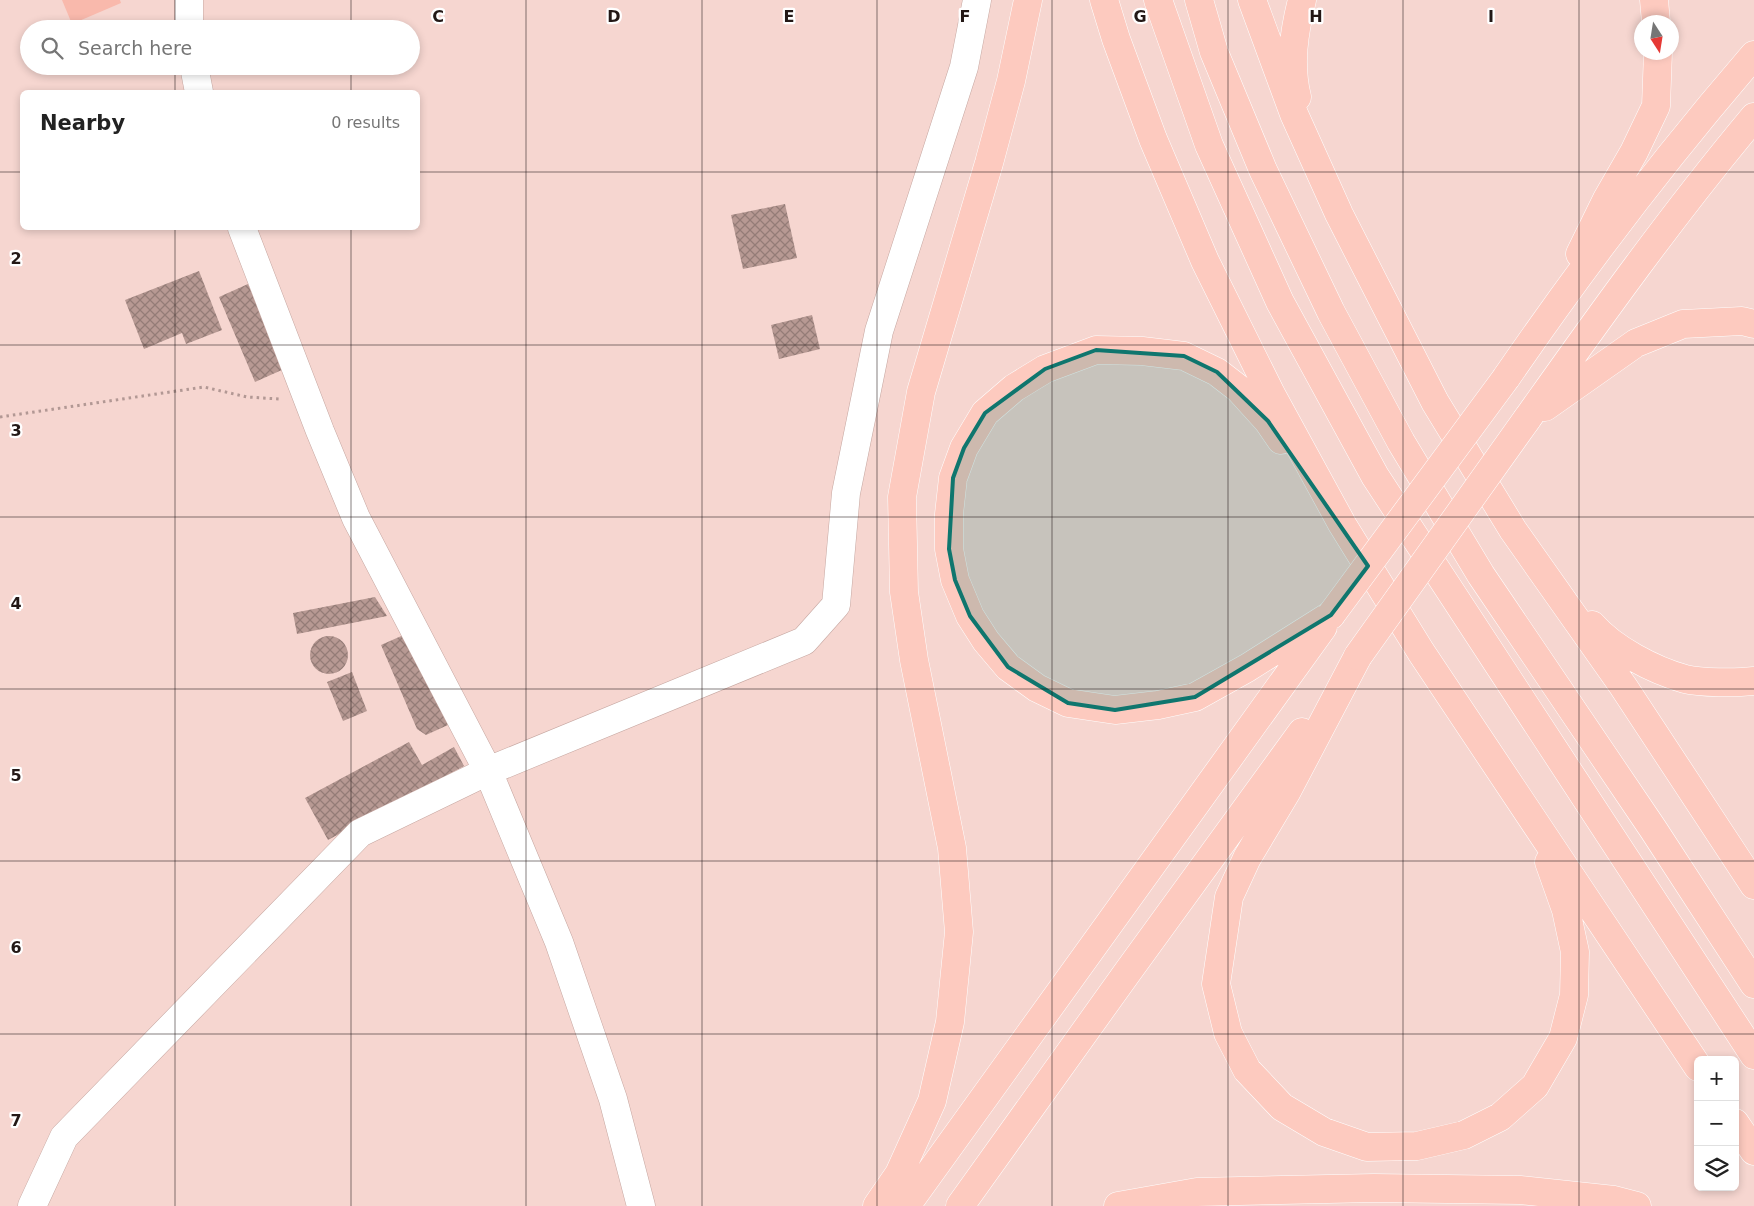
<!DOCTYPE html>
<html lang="en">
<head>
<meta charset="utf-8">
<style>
	:root { --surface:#fff; --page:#f6f6f6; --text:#222; --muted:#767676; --line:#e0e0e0 }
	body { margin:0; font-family:"DejaVu Sans",sans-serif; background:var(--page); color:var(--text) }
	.controls { position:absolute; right:15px; bottom:15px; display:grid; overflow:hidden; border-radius:8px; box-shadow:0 2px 8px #0003 }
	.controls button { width:45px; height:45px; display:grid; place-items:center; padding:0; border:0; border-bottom:1px solid var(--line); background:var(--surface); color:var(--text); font:25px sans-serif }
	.compass { position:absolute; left:1634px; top:15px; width:45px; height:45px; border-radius:50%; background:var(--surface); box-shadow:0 2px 8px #0003; rotate:168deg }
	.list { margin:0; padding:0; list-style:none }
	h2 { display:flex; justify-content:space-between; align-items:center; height:65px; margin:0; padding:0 20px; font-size:21px }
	h2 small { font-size:16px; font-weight:400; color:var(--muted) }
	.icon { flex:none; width:28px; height:28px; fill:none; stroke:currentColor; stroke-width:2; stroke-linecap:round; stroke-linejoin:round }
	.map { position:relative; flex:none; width:1754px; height:1206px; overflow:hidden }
	.search { position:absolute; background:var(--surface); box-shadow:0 2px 8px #0003; left:20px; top:20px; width:400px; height:55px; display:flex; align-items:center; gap:12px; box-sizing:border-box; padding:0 18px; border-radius:28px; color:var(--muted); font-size:19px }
	.panel { position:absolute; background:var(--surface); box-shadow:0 2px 8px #0003; left:20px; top:90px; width:400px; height:140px; border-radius:8px }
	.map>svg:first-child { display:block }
	.green { fill:#f9b9ac }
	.building { fill:url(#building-cross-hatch) }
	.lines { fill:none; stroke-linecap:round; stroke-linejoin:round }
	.minor-casing { stroke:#c6a7a1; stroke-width:29 }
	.major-casing { stroke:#fff; stroke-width:29 }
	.path { stroke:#b29894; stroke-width:3; stroke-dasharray:2.5 4; stroke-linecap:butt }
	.minor { stroke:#fff; stroke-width:28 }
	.major { stroke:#fdcabf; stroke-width:28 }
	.major-bridge-casing { stroke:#fff; stroke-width:29; stroke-linecap:butt }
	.major-bridge { stroke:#fdcabf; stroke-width:28 }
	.marked { fill:#0f766e; fill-opacity:0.2; stroke:#0f766e; stroke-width:4; stroke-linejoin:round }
	.grid { fill:none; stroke:#231816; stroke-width:1; stroke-opacity:0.55 }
	.grid-label { font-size:16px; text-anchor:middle; font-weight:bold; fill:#231816; stroke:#fff; stroke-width:4.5; stroke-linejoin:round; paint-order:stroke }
</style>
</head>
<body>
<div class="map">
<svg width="1754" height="1206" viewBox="0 0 1754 1206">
	<defs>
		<pattern id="building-cross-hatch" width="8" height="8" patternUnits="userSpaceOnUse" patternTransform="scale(1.25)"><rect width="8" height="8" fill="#b79993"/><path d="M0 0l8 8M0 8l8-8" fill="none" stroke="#947c77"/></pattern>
	</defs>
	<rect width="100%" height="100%" fill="#f6d6d0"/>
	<path class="green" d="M 62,0 L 120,0 L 121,3 L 72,24 Z"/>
	<path class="building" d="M 785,204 L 797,258 L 743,269 L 731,215 Z
		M 199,271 L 222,330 L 186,344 L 182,333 L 144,349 L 125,300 Z
		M 248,284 L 284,369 L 255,382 L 219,297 Z
		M 812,315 L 820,349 L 779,359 L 771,325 Z
		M 375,597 L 387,616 L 297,634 L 293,613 Z
		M 408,633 L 448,725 L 426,735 L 417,729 L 381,645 Z
		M310 655a19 19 0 1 1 38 0a19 19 0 1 1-38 0Z
		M 352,672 L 367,711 L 343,721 L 327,682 Z
		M 409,742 L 422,765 L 454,747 L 464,766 L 328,840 L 305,798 Z"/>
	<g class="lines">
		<g class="minor-casing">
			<path id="minor" d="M 189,0 L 189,29
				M 194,66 L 199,92
				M 242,228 L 320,431 L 356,518 L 488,771 L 559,942 L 613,1099 L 641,1206
				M 32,1206 L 64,1137 L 360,833 L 488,771 L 804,641 L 836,605 L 846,493 L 879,331 L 964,67 L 977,0"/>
		</g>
		<g class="major-casing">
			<path id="major" d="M 1104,0 L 1116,39 L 1153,139 L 1205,261 L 1271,394 L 1342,524 L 1421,652 L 1698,1067
				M 1158,0 L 1209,145 L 1280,302 L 1375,476 L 1754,1055
				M 1199,0 L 1214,52 L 1263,170 L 1331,312 L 1401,442 L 1481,575 L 1653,829 L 1754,984
				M 1252,0 L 1294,114 L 1339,214 L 1435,402 L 1513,530 L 1623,686 L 1754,885
				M 1654,0 L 1656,22
				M 1297,97 C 1289,65 1294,32 1302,0
				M 1580,254 L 1607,199 L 1634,152 L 1656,106 L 1658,52
				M 1506,378 C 1583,266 1665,158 1754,55
				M 1545,407 L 1636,343 L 1683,324 L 1742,321 L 1754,324
				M 1527,419 C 1600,316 1673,214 1754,117
				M 1281,440 L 1268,421 L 1239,389 L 1217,372 L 1184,356 L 1142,351 L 1096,350 L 1045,369 L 1014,388 L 985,413 L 964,448 L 953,478 L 949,514 L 949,549 L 955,580 L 970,616 L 986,641 L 1008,667 L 1037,688 L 1068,703 L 1115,710 L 1158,705 L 1195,697 L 1247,668 L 1331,615
				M 1592,625 C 1613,649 1653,670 1685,679 C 1700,683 1737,683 1754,681
				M 1358,656 L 1287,791 L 1247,858 L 1229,897 L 1216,984 L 1228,1033 L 1247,1070 L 1282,1107 L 1324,1132 L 1367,1147 L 1417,1146 L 1464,1135 L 1500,1117 L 1535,1086 L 1563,1038 L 1574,995 L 1575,952 L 1566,910 L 1549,862
				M 1735,1123 L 1754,1151
				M 877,1206 L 899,1174 L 932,1101 L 950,1022 L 959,932 L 952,848 L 914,660 L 904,592 L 902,497 L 921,392 L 989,163 L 1011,81 L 1028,0
				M 906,1206 L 1323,627
				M 960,1206 L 1129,970 L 1302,732
				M 1118,1206 L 1197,1192 L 1374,1188 L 1520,1190 L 1614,1200 L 1637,1206"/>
		</g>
		<path class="path" d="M 0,417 L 204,387 L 247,397 L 279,399"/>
		<use href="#minor" class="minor"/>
		<use href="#major" class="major"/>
		<g class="major-bridge-casing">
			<path id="major-bridge" d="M 1331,615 L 1506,378
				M 1358,656 L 1527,419"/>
		</g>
		<use href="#major-bridge" class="major-bridge"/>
	</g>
	<path class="marked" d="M 1096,350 L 1184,356 L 1217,372 L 1268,421 L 1368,566 L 1331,615 L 1195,697 L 1115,710 L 1068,703 L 1008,667 L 970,616 L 955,580 L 949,549 L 953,478 L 964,448 L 985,413 L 1045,369 Z"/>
	<path class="grid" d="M 175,0 L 175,29M 351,0 L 351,29M 526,0 L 526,1206M 702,0 L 702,1206M 877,0 L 877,1206M 1052,0 L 1052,1206M 1228,0 L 1228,1206M 1403,0 L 1403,1206M 1579,0 L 1579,1206M 175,66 L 175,92M 351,66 L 351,92M 0,172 L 22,172M 418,172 L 1754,172M 175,228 L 175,1206M 351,228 L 351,1206M 0,345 L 1754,345M 0,517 L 1754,517M 0,689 L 1754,689M 0,861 L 1754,861M 0,1034 L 1754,1034"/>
	<g class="grid-label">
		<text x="438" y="22">C</text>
		<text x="614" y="22">D</text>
		<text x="789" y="22">E</text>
		<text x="965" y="22">F</text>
		<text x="1140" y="22">G</text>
		<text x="1316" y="22">H</text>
		<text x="1491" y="22">I</text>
		<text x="16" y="264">2</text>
		<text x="16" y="436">3</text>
		<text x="16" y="609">4</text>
		<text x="16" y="781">5</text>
		<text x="16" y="953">6</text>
		<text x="16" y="1126">7</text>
	</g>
</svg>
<div class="controls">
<button>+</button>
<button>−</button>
<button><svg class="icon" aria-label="layers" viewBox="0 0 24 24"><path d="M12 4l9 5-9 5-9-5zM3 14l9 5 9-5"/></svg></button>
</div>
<svg class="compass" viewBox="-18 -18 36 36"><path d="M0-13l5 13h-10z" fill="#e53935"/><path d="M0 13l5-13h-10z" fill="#767676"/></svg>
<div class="search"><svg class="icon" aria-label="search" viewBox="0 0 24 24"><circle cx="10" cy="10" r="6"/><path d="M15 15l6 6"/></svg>Search here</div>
<section class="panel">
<h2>Nearby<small>0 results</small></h2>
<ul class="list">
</ul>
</section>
</div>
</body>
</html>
